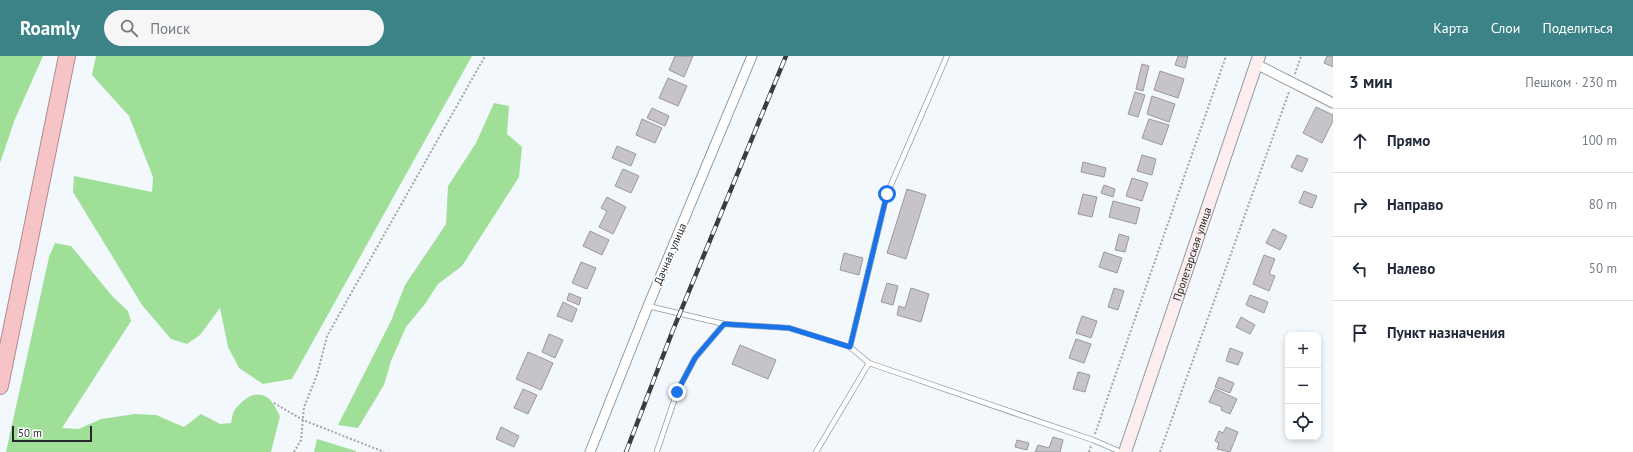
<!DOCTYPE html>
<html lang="ru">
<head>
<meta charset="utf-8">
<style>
	:root { --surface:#fff; --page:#f6f6f7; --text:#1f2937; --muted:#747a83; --line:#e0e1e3; --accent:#3b8386 }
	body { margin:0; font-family:"PT Sans",sans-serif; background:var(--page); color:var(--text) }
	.controls { position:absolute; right:12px; bottom:12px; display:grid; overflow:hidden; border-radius:8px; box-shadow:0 2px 6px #0003 }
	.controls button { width:36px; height:36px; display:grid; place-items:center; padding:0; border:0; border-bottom:1px solid var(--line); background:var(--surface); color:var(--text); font:20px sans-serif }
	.scale { position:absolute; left:12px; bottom:10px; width:80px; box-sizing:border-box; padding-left:4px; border:2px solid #252729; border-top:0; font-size:11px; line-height:14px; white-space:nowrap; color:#252729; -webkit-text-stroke:3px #fff; paint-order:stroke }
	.stop { position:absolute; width:12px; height:12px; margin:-9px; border:3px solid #1a73e8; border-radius:50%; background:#fff }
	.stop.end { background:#1a73e8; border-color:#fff; box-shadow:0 1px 4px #0008 }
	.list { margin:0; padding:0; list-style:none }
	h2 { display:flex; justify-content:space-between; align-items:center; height:52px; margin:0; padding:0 16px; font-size:17px }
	h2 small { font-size:13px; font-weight:400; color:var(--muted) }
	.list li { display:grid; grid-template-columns:26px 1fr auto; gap:12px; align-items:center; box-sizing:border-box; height:64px; padding:0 16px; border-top:1px solid var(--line) }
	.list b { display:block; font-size:15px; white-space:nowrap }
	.list em { font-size:13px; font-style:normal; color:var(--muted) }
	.icon { flex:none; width:22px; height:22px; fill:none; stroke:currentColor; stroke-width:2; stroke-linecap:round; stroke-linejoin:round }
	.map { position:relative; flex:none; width:1333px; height:396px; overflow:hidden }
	header { display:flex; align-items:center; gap:24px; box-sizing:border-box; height:56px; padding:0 20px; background:var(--accent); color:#fff }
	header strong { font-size:19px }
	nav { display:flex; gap:22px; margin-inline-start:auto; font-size:14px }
	.search { width:280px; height:36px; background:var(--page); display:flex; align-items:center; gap:10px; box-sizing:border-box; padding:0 14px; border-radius:22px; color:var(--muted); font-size:15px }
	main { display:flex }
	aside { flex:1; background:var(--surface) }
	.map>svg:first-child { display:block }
	.green { fill:#9fdf98 }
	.building { fill:#c7c4c9; stroke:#9b989d }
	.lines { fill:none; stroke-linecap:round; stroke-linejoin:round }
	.lane-casing { stroke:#94999d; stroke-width:6 }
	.street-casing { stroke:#94999d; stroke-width:11 }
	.secondary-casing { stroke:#94999d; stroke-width:14 }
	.highway-casing { stroke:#ad8c90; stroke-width:18 }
	.path { stroke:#a1a5a9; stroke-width:2; stroke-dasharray:2 2; stroke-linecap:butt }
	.lane { stroke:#fff; stroke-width:4.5 }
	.street { stroke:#fff; stroke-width:9 }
	.secondary { stroke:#fcedee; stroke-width:12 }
	.highway { stroke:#f6c3c7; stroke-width:16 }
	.rail-casing { stroke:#3a3c3e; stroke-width:4.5 }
	.rail { stroke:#fff; stroke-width:3; stroke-dasharray:9; stroke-linecap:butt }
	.route { stroke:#1a73e8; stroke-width:5 }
	.labels { text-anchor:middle; stroke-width:3.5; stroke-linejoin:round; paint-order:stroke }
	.street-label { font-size:11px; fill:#252729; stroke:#fff }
</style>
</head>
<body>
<header>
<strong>Roamly</strong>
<div class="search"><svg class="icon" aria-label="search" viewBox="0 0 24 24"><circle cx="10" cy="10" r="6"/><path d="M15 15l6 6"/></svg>Поиск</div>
<nav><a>Карта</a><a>Слои</a><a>Поделиться</a></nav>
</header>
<main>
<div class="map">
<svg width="1333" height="396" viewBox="0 0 1333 396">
	<rect width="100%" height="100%" fill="#f3f8fd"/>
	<path class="green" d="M 0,0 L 43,0 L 15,63 L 0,107 Z
		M 96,0 L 472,0 L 292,323 L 263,328 L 239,312 L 228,291 L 220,252 L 200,279 L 187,288 L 171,283 L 142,249 L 73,136 L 74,120 L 152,136 L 153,121 L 129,60 L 92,19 Z
		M 494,47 L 509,50 L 507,78 L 522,91 L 519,121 L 462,210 L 438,228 L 425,248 L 406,271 L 391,305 L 384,329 L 358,372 L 338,369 L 391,265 L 405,229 L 446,168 L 448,130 L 476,87 Z
		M 55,187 L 71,190 L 113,241 L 128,255 L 131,265 L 62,372 L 79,373 L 101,363 L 135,358 L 156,359 L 184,371 L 201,358 L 220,368 L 231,367 C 232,363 232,359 234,355 C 241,345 255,332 268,342 C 273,345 277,355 280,360 L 271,396 L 6,396 L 49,201 Z
		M 317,383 L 356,395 L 356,396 L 314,396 Z"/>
	<path class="building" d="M 675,0 L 693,0 L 684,21 L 669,14 Z
		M 1178,0 L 1188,0 L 1185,12 L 1175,9 Z
		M 1327,0 L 1333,0 L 1333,11 L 1324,7 Z
		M 1142,8 L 1149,10 L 1143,35 L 1136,33 Z
		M 1160,15 L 1184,23 L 1178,42 L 1154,34 Z
		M 668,22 L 687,30 L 678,50 L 659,42 Z
		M 1135,36 L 1145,39 L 1138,61 L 1128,58 Z
		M 1152,40 L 1175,48 L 1169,66 L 1147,58 Z
		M 1316,51 L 1333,59 L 1333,65 L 1322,87 L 1303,77 Z
		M 652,52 L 669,60 L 665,70 L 647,62 Z
		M 642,63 L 662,72 L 655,87 L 636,79 Z
		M 1149,63 L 1169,69 L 1162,89 L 1142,82 Z
		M 617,90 L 636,98 L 631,110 L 612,102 Z
		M 1142,99 L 1156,103 L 1152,119 L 1137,115 Z
		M 1297,99 L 1308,103 L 1302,116 L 1291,111 Z
		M 1083,106 L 1106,112 L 1104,121 L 1081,116 Z
		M 623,113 L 639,120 L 631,137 L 615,130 Z
		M 1132,122 L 1148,127 L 1142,145 L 1126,140 Z
		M 1104,129 L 1115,133 L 1113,141 L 1101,137 Z
		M 907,133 L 926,139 L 906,203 L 887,197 Z
		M 1304,135 L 1317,140 L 1312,152 L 1299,147 Z
		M 1083,138 L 1097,141 L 1092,161 L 1078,158 Z
		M 607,141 L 626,151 L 613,178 L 599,171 L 607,155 L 601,152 Z
		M 1113,145 L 1140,152 L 1136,168 L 1109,161 Z
		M 1273,173 L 1287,180 L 1280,194 L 1266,187 Z
		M 590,175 L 609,184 L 602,199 L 583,190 Z
		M 1119,178 L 1129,181 L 1125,196 L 1115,194 Z
		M 1104,196 L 1122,202 L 1117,217 L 1099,211 Z
		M 844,197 L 863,202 L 859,219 L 840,214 Z
		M 1264,199 L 1275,203 L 1269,218 L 1275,220 L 1269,235 L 1253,228 Z
		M 581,206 L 596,212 L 587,233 L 572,227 Z
		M 887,227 L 898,230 L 893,249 L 881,246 Z
		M 911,232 L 929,238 L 921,266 L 897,259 L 899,250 L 905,252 Z
		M 1114,232 L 1124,235 L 1118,254 L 1108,251 Z
		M 569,237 L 581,242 L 579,249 L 567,244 Z
		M 1250,239 L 1268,246 L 1264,257 L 1246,249 Z
		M 563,246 L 577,253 L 572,266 L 557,260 Z
		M 1082,260 L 1097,265 L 1091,282 L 1076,277 Z
		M 1241,261 L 1255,269 L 1250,278 L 1236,271 Z
		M 549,278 L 563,284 L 555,302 L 542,296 Z
		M 1076,283 L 1091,288 L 1084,307 L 1069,302 Z
		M 740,289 L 776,304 L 768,323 L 732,308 Z
		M 1230,292 L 1243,297 L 1238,309 L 1226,305 Z
		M 528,296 L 553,307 L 541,334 L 516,323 Z
		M 1078,316 L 1090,319 L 1085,336 L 1073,333 Z
		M 1219,321 L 1234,327 L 1230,337 L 1215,331 Z
		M 523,333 L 537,339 L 528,358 L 514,352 Z
		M 1215,333 L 1237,343 L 1230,358 L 1221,354 L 1222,351 L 1209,346 Z
		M 501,371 L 519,380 L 514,391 L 496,383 Z
		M 1226,371 L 1238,376 L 1230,396 L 1217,393 L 1219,387 L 1215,385 L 1219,375 L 1223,377 Z
		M 1053,381 L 1063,384 L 1060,396 L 1035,396 L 1038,389 L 1049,392 Z
		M 1017,384 L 1029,387 L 1027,394 L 1015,391 Z"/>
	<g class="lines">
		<g class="lane-casing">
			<path id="lane" d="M 947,0 L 887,138 L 850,291 L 869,307 L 1093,384 L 1121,396
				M 648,250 L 724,268 L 789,272 L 850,291
				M 657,395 L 677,336 L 695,302 L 724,268
				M 816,396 L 869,307"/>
		</g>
		<g class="street-casing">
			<path id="street" d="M 1256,8 L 1333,47
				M 590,396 L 648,250 L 752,0"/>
		</g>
		<g class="secondary-casing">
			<g id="secondary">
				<path id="s1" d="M 1125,396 L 1259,0"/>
			</g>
		</g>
		<g class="highway-casing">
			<path id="highway" d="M 0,330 L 67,0"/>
		</g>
		<path class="path" d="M 1295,18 L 1301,0
			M 274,347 L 303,364 L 384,396
			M 1095,378 L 1226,0
			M 294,396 L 301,384 L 304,351 L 317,319 L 327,280 L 485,0
			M 1089,396 L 1091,390
			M 1160,396 L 1289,36"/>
		<use href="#lane" class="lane"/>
		<use href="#street" class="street"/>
		<use href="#secondary" class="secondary"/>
		<use href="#highway" class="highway"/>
		<g class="rail-casing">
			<path id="rail" d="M 626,396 L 673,274 L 786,0"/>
		</g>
		<use href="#rail" class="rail"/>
	</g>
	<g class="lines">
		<path class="route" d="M 677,336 L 695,302 L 724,268 L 789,272 L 850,291 L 887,138"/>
	</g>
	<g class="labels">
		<g class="street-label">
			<text transform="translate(670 198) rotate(-67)" y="4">Дачная улица</text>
			<text dy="4" stroke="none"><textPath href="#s1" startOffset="209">Пролетарская улица</textPath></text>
		</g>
	</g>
</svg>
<div class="controls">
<button>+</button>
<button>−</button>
<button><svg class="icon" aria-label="locate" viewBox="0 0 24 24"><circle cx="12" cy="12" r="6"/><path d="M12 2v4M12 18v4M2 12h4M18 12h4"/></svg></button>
</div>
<div class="scale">50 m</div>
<div class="stop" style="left:887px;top:138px"></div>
<div class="stop end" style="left:677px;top:336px"></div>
</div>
<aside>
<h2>3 мин<small>Пешком · 230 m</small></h2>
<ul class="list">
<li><svg class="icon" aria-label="ahead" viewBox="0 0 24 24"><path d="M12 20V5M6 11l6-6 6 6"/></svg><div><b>Прямо</b></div><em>100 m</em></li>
<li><svg class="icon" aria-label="right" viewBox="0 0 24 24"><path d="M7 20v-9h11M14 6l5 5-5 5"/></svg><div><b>Направо</b></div><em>80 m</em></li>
<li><svg class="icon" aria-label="left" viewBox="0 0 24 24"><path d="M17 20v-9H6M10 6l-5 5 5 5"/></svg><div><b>Налево</b></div><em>50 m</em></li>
<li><svg class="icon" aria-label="arrive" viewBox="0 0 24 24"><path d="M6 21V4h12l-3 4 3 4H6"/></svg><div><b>Пункт назначения</b></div></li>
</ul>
</aside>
</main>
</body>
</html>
